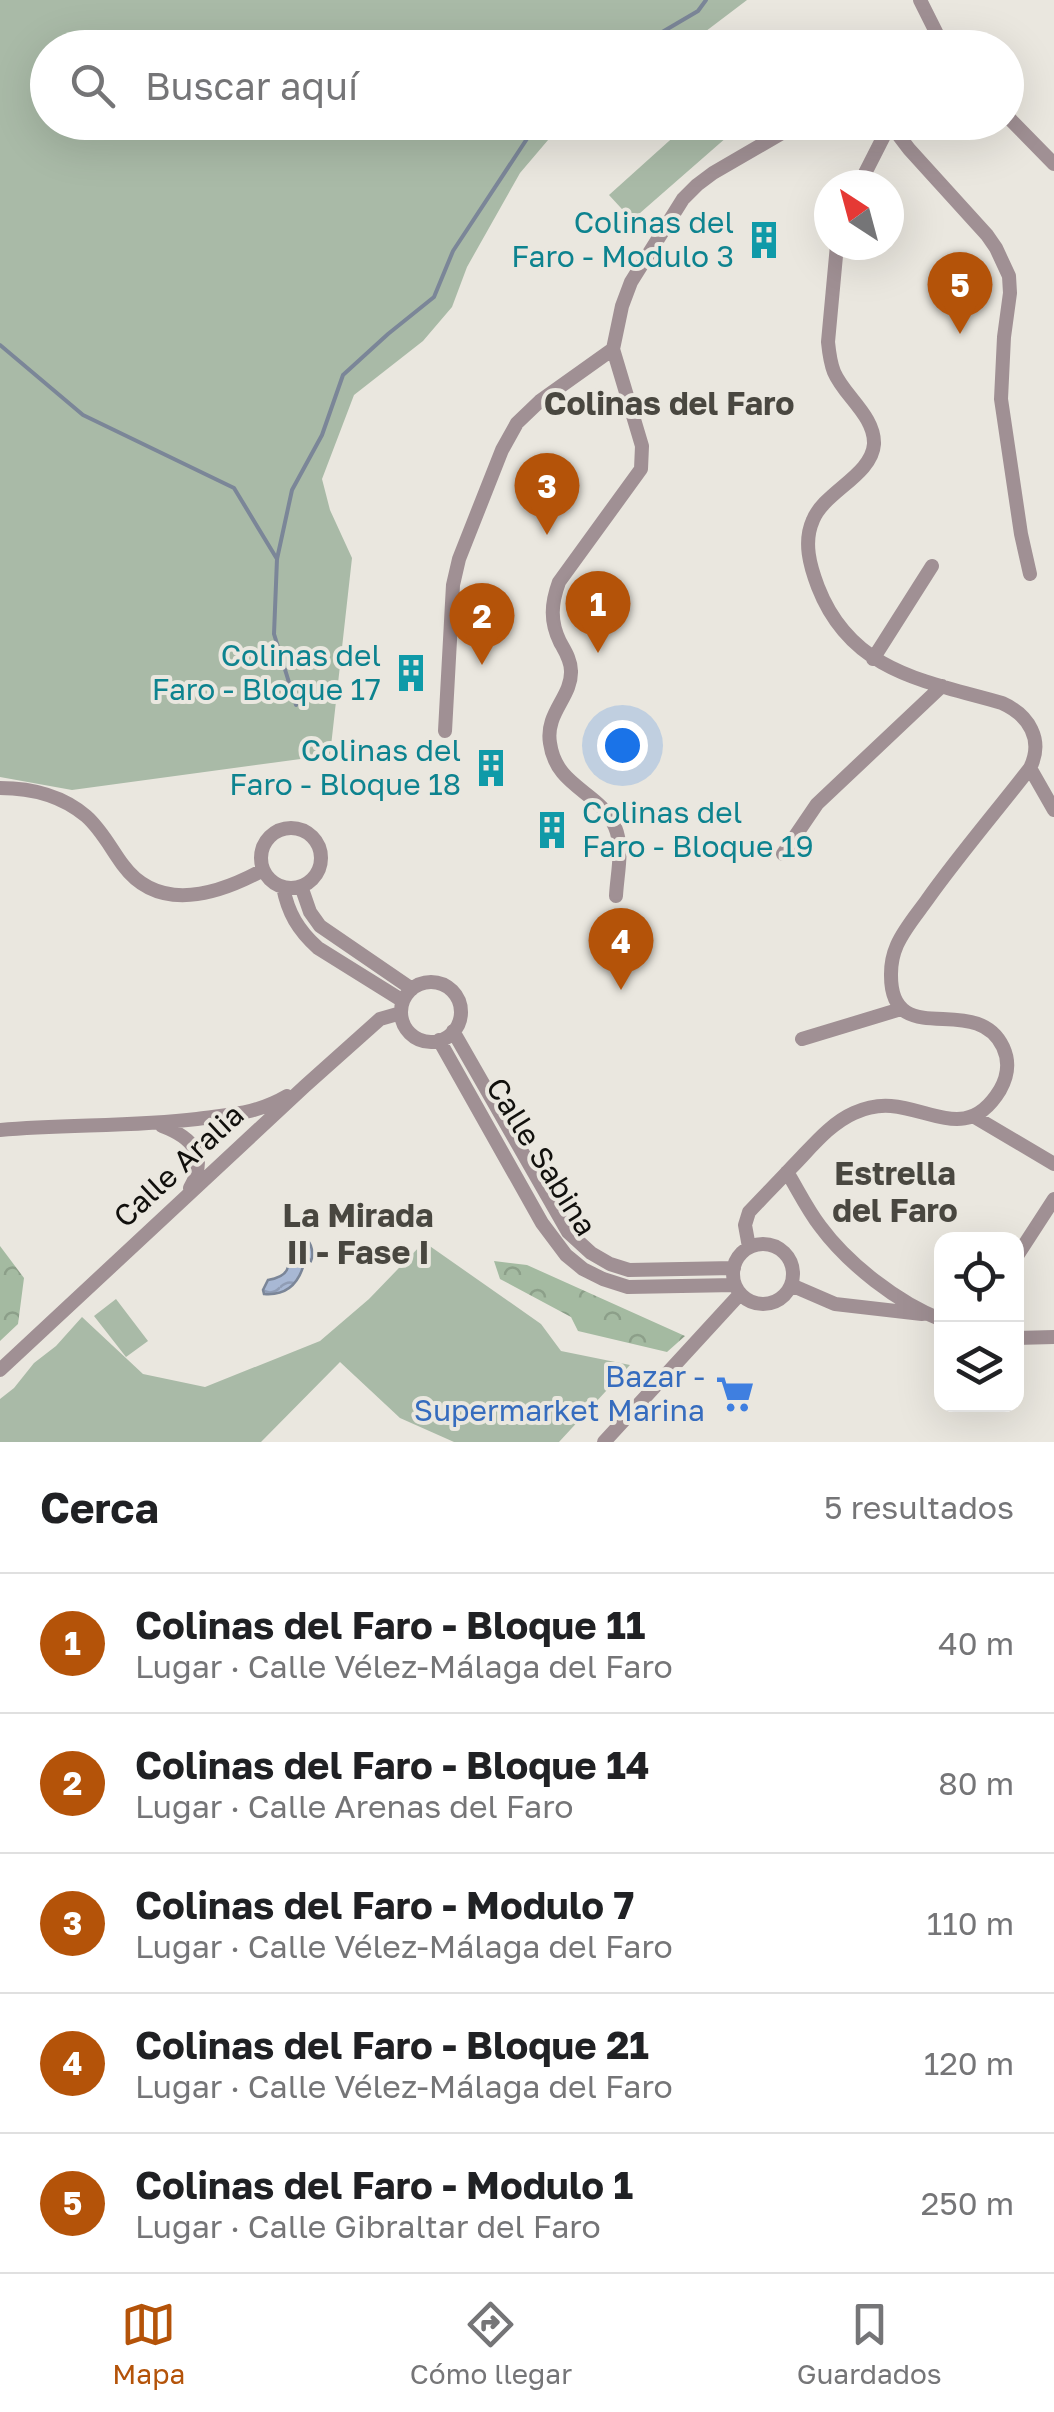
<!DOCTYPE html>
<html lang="es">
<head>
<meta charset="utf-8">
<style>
	:root { --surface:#fff; --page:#f2f2f2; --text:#202124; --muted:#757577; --line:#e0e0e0; --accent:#b45309 }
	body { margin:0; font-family:"Golos Text",sans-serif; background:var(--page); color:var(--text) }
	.controls { position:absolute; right:30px; bottom:30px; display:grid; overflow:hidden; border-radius:20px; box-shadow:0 10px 40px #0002 }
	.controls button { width:90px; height:90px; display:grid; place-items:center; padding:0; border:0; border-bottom:2px solid var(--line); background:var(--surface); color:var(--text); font:50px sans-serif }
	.compass { position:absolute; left:814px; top:170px; width:90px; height:90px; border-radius:50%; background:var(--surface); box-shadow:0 10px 40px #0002; rotate:324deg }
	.you { position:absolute; left:622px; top:745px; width:35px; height:35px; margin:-25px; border:8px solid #fff; border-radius:50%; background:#1a73e8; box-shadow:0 0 0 15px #1a73e833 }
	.badge { display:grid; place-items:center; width:65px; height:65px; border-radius:50%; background:var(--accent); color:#fff; font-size:32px; font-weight:700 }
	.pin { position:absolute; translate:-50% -82px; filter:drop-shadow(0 2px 5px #0008) }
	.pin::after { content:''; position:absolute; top:52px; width:35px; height:30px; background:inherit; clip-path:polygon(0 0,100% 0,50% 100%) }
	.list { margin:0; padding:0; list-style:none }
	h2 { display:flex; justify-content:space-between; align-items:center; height:130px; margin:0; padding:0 40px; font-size:42px }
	h2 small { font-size:32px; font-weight:400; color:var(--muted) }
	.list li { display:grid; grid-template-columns:65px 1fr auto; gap:30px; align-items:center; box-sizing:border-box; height:140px; padding:0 40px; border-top:2px solid var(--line) }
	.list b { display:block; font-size:38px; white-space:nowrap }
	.list p { margin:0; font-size:32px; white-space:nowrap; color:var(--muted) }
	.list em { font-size:32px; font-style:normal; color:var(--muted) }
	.icon { flex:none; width:55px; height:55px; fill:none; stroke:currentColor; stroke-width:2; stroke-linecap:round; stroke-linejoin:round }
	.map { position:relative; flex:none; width:1054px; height:1442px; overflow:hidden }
	.search { position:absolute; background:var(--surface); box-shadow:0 10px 40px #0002; left:30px; right:30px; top:30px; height:110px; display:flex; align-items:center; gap:25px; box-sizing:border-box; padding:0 35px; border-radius:55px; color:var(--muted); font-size:38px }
	.sheet { height:830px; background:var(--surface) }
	nav { display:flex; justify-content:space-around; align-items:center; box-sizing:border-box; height:140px; border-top:2px solid var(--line); background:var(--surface); font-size:28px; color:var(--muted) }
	nav a { display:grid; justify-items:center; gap:5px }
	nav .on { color:var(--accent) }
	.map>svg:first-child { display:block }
	.green { fill:#a9baa7 }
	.forest { fill:url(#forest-crowns) }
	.water { fill:url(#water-waves); stroke:#7b8698; stroke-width:2.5 }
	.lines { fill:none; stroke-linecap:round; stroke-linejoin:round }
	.stream { stroke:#7b8698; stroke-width:4 }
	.minor { stroke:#a09094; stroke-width:14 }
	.labels { text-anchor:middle; stroke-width:8; stroke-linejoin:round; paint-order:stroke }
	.culture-label { font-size:30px; fill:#0d838f; stroke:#eae7df; text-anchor:end }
	.street-label { font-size:30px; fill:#11100d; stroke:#eae7df }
	.shop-label { font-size:30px; fill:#366cbe; stroke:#eae7df; text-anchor:end }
	.neighbourhood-label { font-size:32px; font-weight:bold; fill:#494740; stroke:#eae7df }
</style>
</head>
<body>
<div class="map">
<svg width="1054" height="1442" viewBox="0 0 1054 1442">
	<defs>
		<pattern id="forest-crowns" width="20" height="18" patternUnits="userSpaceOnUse" patternTransform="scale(2.5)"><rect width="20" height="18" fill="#a4baa1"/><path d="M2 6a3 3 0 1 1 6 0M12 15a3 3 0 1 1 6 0" fill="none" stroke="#8c9f89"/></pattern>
		<pattern id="water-waves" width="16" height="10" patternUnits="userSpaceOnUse" patternTransform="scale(2.5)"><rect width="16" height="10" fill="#a8b8d4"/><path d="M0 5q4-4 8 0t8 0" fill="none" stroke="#909db5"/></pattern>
	</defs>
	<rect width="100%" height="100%" fill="#eae7df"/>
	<path class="green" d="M 0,0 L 747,0 L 685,47 L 48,48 L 48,122 L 586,123 L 554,133 L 520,173 L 467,267 L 452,307 L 423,341 L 354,395 L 322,479 L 330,510 L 352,558 L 330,755 L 72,790 L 0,777 Z
		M 689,123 L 743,123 L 632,220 L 609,195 Z
		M 424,1242 L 541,1324 L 561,1351 L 630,1365 L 559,1442 L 454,1442 L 400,1418 L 340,1362 L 261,1442 L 0,1442 L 0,1399 L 14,1388 L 34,1363 L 56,1346 L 82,1317 L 143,1374 L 205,1387 L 320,1341 L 369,1299 Z
		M 116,1299 L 148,1341 L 126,1357 L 94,1316 Z"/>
	<path class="forest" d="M 0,1246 L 24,1278 L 18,1324 L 0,1341 Z
		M 494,1261 L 527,1265 L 685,1336 L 667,1352 L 578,1331 L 571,1317 L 500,1279 Z"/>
	<path class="water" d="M 305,1239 C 312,1242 314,1255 311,1261 L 309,1259 L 305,1260 C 300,1282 288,1296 264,1294 L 263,1290 L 268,1280 C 292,1276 289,1265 288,1247 Z"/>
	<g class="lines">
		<path class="stream" d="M 635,48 L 698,11 L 706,0
			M 0,345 L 83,415 L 234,488 L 277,559
			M 296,705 L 274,634 L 277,559 L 292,490 L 322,435 L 343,375 L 388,334 L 434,297 L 453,251 L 538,122"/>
		<path class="minor" d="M 920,0 L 944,48
			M 1006,115 L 1054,164
			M 859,185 L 890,124 L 909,149 L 987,235 L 996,248 L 1009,276 L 1010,293 L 1004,337 L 1001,399 L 1021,534 L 1030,574
			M 873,659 L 932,566
			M 445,731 L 453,585 L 459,559 L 502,450 L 517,423 L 540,401 L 613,349
			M 1030,768 L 1054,810
			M 0,788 C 32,788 61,795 86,816 C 102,830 111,849 123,865 C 159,914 219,894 263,870
			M261 858a30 30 0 1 1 60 0a30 30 0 1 1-60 0Z
			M 783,854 L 817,804 L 942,686
			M 301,886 L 310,912 L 320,926 L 412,989
			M 283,887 C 288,913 298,930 318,948 L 403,1001
			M 616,896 C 617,874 624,848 615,827 C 600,791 556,788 550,743 C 545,713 572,697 571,671 C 571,660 565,651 560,642 C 550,621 551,604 559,582 L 641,469 L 642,446 L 613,349 L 622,306 L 631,282 L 683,199 L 697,185 L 713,173 L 801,122
			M401 1012a30 30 0 1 1 60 0a30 30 0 1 1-60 0Z
			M 453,1031 L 568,1232 L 591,1253 L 610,1264 L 629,1270 L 734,1268
			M 802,1039 L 901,1009
			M 439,1040 L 542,1223 L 566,1255 L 583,1269 L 603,1279 L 628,1287 L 735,1285
			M 973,1116 L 1054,1164
			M 162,1126 C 194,1138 208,1156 190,1188
			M 0,1130 C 66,1124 131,1127 197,1119 C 232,1114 256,1114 287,1096
			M 787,1172 C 798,1190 807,1209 820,1226 C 848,1264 898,1303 942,1320
			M733 1274a30 30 0 1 1 60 0a30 30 0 1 1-60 0Z
			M 749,1247 L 745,1225 L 749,1212 C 763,1197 777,1183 791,1168 C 810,1149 829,1124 854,1113 C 865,1108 879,1105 891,1106 C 935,1110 969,1141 1000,1090 C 1008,1076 1010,1062 1003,1047 C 976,990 890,1053 891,974 C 891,964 893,954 897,945 C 904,929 917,914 927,900 C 959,855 996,812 1030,768 C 1044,740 1029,715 1002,703 C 925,681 851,672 818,587 C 810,566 803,542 813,520 C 824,492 872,475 874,444 C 875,416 844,396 834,372 C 830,362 829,352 828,342 L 837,245
			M 1017,1256 L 1054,1199
			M 791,1285 L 835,1304 L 922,1314
			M 1016,1338 L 1054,1337
			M 0,1370 L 305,1086 L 380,1019 L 401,1013
			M 604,1442 L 740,1294"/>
	</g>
	<defs>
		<g id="building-bare" transform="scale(3)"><path d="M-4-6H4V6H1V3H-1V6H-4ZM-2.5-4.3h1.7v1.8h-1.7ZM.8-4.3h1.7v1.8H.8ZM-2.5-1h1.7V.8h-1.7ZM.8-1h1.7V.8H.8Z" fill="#0f9aa8" stroke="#eae7df" stroke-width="2.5" paint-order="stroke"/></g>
		<g id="supermarket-bare" transform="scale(3)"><path d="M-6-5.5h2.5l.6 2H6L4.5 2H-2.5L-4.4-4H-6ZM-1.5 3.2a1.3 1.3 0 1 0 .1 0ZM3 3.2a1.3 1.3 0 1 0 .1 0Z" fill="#3f7fe0" stroke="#eae7df" stroke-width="2.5" paint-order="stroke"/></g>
	</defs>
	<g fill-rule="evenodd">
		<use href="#building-bare" x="764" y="240"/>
		<use href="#building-bare" x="411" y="673"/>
		<use href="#building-bare" x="491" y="768"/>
		<use href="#building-bare" x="552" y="830"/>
		<use href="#supermarket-bare" x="735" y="1394"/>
	</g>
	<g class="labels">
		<g class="culture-label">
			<text x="734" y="233">Colinas del<tspan x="734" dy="34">Faro - Modulo 3</tspan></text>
			<text x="381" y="666">Colinas del<tspan x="381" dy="34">Faro - Bloque 17</tspan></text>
			<text x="461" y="761">Colinas del<tspan x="461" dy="34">Faro - Bloque 18</tspan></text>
			<text x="582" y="823" text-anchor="start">Colinas del<tspan x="582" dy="34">Faro - Bloque 19</tspan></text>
		</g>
		<g class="street-label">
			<text transform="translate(541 1157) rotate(58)" y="10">Calle Sabina</text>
			<text transform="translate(179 1166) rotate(-43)" y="10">Calle Aralia</text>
		</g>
		<g class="shop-label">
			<text x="705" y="1387">Bazar -<tspan x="705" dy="34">Supermarket Marina</tspan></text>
		</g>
		<g class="neighbourhood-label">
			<text x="669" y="415">Colinas del Faro</text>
			<text x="895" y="1185">Estrella<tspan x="895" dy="37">del Faro</tspan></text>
			<text x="358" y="1227">La Mirada<tspan x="358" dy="37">II - Fase I</tspan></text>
		</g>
	</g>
</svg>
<div class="controls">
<button><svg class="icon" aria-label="locate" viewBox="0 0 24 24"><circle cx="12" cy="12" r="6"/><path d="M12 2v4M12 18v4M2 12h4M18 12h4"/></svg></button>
<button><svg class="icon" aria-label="layers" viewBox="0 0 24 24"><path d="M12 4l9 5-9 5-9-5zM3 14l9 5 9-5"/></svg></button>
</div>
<svg class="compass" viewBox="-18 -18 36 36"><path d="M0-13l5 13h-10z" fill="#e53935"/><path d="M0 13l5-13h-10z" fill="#757577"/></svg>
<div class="you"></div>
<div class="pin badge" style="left:598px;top:653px">1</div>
<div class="pin badge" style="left:482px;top:665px">2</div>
<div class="pin badge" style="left:547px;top:535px">3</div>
<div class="pin badge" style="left:621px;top:990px">4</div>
<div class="pin badge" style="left:960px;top:334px">5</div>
<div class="search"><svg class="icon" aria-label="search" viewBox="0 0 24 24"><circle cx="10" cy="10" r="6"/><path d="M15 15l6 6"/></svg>Buscar aquí</div>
</div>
<section class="sheet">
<h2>Cerca<small>5 resultados</small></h2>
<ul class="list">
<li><span class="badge">1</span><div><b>Colinas del Faro - Bloque 11</b><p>Lugar · Calle Vélez-Málaga del Faro</p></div><em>40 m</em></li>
<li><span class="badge">2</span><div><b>Colinas del Faro - Bloque 14</b><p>Lugar · Calle Arenas del Faro</p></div><em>80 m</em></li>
<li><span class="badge">3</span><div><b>Colinas del Faro - Modulo 7</b><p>Lugar · Calle Vélez-Málaga del Faro</p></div><em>110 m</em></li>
<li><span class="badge">4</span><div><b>Colinas del Faro - Bloque 21</b><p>Lugar · Calle Vélez-Málaga del Faro</p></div><em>120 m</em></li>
<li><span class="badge">5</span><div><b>Colinas del Faro - Modulo 1</b><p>Lugar · Calle Gibraltar del Faro</p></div><em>250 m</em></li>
</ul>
</section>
<nav>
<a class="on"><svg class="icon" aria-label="map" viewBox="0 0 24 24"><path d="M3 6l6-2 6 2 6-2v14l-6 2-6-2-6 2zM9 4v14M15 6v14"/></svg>Mapa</a>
<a><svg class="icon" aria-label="directions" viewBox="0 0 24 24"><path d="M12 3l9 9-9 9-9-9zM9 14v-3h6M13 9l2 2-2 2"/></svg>Cómo llegar</a>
<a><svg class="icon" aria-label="saved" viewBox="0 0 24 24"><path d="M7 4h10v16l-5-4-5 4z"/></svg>Guardados</a>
</nav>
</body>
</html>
